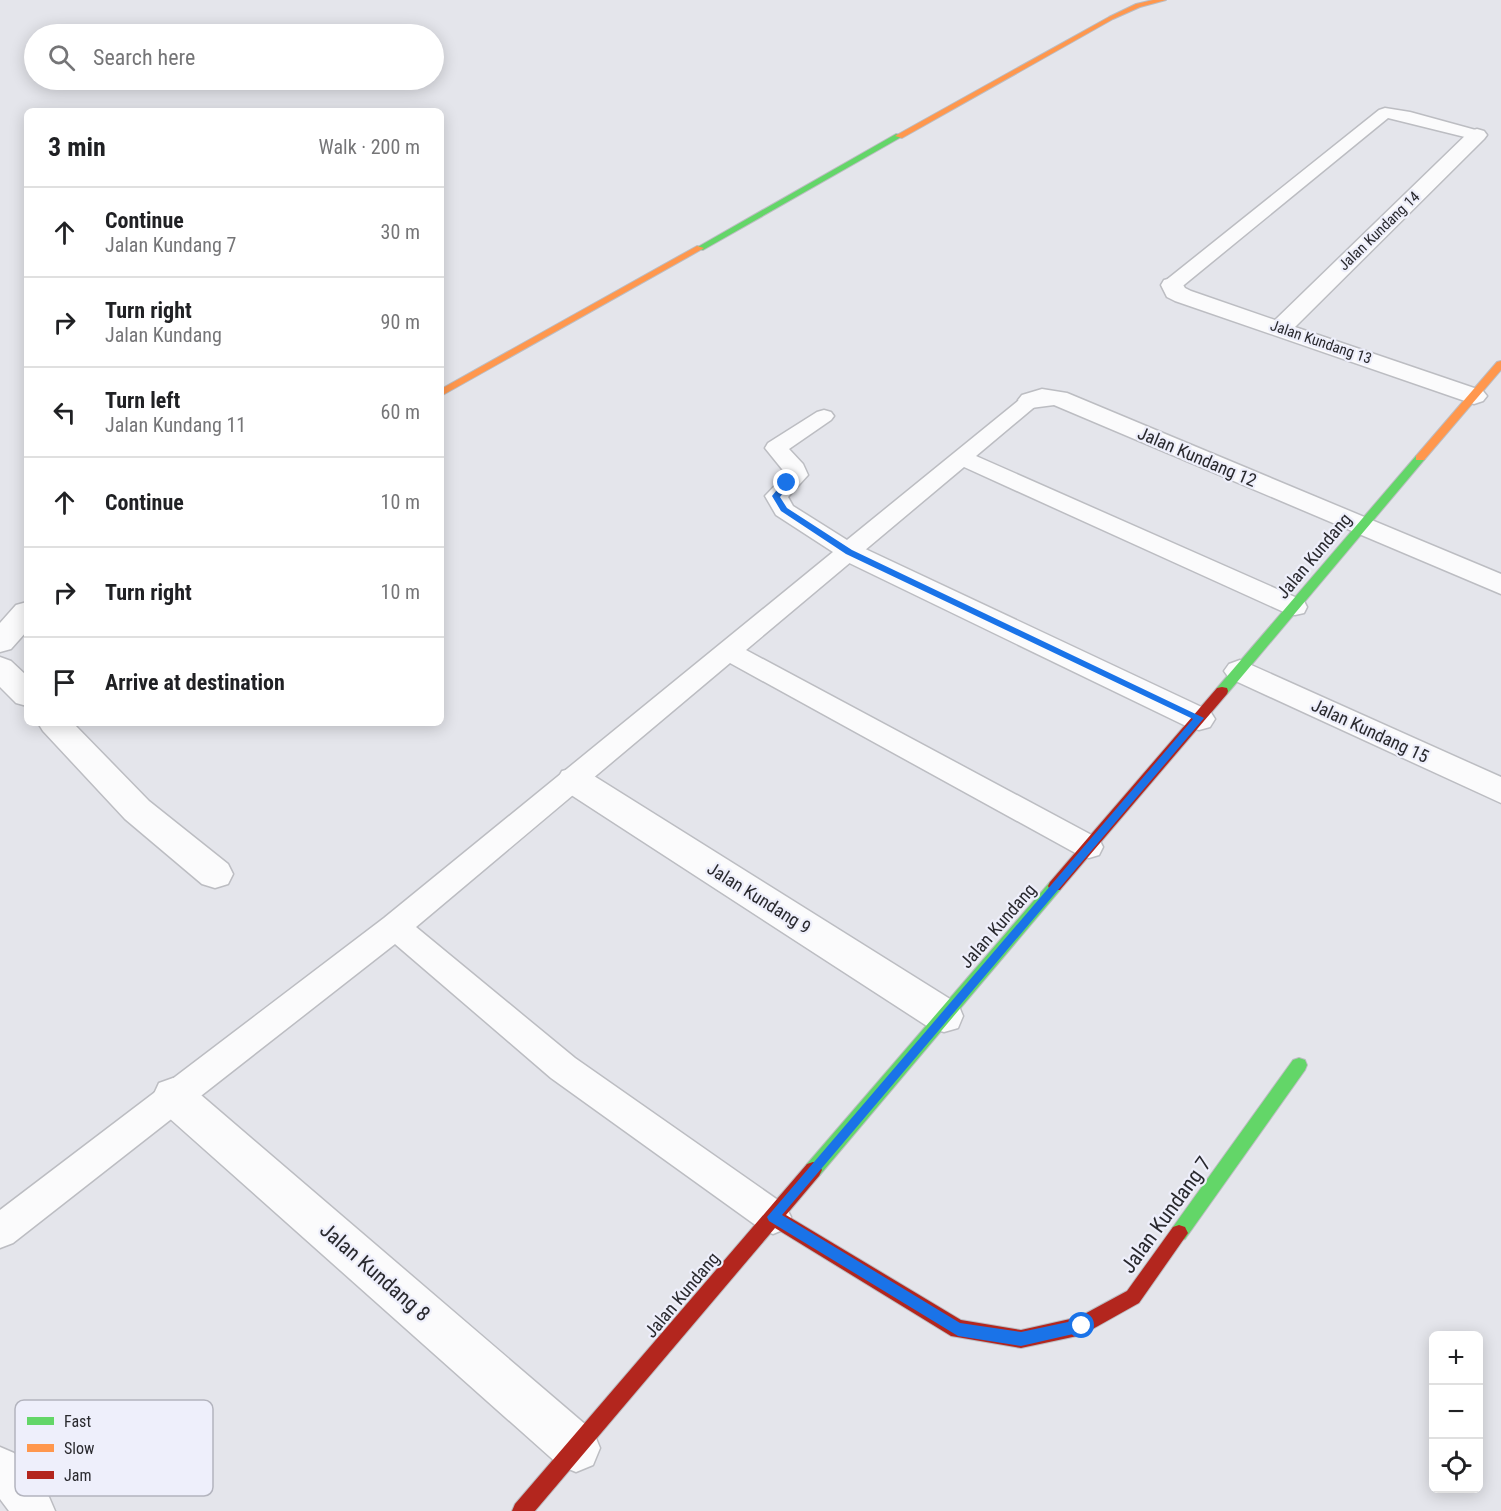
<!DOCTYPE html>
<html lang="en">
<head>
<meta charset="utf-8">
<style>
	:root { --surface:#fff; --page:#f6f6f6; --text:#202124; --muted:#757577; --line:#e0e0e0 }
	body { margin:0; font-family:"Roboto Condensed",sans-serif; background:var(--page); color:var(--text) }
	.controls { position:absolute; right:18px; bottom:18px; display:grid; overflow:hidden; border-radius:9px; box-shadow:0 3px 15px #0003 }
	.controls button { width:54px; height:54px; display:grid; place-items:center; padding:0; border:0; border-bottom:2px solid var(--line); background:var(--surface); color:var(--text); font:30px sans-serif }
	.stop { position:absolute; width:18px; height:18px; margin:-14px; border:4px solid #1a73e8; border-radius:50%; background:#fff }
	.stop.end { background:#1a73e8; border-color:#fff; box-shadow:0 2px 6px #0008 }
	.list { margin:0; padding:0; list-style:none }
	h2 { display:flex; justify-content:space-between; align-items:center; height:78px; margin:0; padding:0 24px; font-size:26px }
	h2 small { font-size:20px; font-weight:400; color:var(--muted) }
	.list li { display:grid; grid-template-columns:39px 1fr auto; gap:18px; align-items:center; box-sizing:border-box; height:90px; padding:0 24px; border-top:2px solid var(--line) }
	.list b { display:block; font-size:22px; white-space:nowrap }
	.list p { margin:0; font-size:20px; white-space:nowrap; color:var(--muted) }
	.list em { font-size:20px; font-style:normal; color:var(--muted) }
	.icon { flex:none; width:33px; height:33px; fill:none; stroke:currentColor; stroke-width:2; stroke-linecap:round; stroke-linejoin:round }
	.map { position:relative; flex:none; width:1501px; height:1511px; overflow:hidden }
	.search { position:absolute; background:var(--surface); box-shadow:0 3px 15px #0003; left:24px; top:24px; width:420px; height:66px; display:flex; align-items:center; gap:15px; box-sizing:border-box; padding:0 21px; border-radius:33px; color:var(--muted); font-size:22px }
	.panel { position:absolute; background:var(--surface); box-shadow:0 3px 15px #0003; left:24px; top:108px; width:420px; height:618px; border-radius:9px }
	.map>svg:first-child { display:block }
	.lines { fill:none; stroke-linecap:round; stroke-linejoin:round }
	.lane-casing { stroke:#bcbdc2; stroke-width:3 }
	.street-casing { stroke:#bcbdc2; stroke-width:3 }
	.fast-casing { stroke:#bcbdc2; stroke-width:2 }
	.slow-casing { stroke:#bcbdc2; stroke-width:2 }
	.jam-casing { stroke:#bcbdc2; stroke-width:2 }
	.lane { fill:#fbfbfc; fill-rule:evenodd }
	.street { fill:#fbfbfc; fill-rule:evenodd }
	.fast { fill:#63d668; fill-rule:evenodd }
	.slow { fill:#ff974d; fill-rule:evenodd }
	.jam { fill:#b3261e; fill-rule:evenodd }
	.route { fill:#1a73e8 }
	.labels { text-anchor:middle; stroke-width:4.5; stroke-linejoin:round; paint-order:stroke }
	.far-street-label { font-size:15px; fill:#29292e; stroke:#eeeffb }
	.street-label { font-size:18px; fill:#29292e; stroke:#eeeffb }
	.near-street-label { font-size:21px; fill:#29292e; stroke:#eeeffb }
	.key { fill:#eeeffb; stroke:#b3b4be; stroke-width:1.5 }
	.key-label { font-size:16px; fill:#29292e }
</style>
</head>
<body>
<div class="map">
<svg width="1501" height="1511" viewBox="0 0 1501 1511">
	<rect width="100%" height="100%" fill="#e4e5eb"/>
	<g class="lines">
		<g class="lane-casing">
			<path id="lane" d="M 1385,108 L 1410,112 L 1483,132 L 1485,135 L 1477,140 L 1388,118 L 1179,289 L 1165,289 L 1163,285 L 1165,281 L 1379,110 Z
				M 1031,394 L 1038,396 L 1041,400 L 1038,404 L 976,456 L 1304,601 L 1307,607 L 1304,613 L 1295,615 L 1286,613 L 964,467 L 746,650 L 1099,839 L 1103,847 L 1099,855 L 1089,858 L 1079,855 L 730,663 L 416,927 L 575,1058 L 785,1205 L 791,1217 L 785,1229 L 773,1234 L 761,1229 L 551,1078 L 395,944 L 13,1243 L 0,1248 L 0,1210 L 384,918 L 833,552 L 776,515 L 765,496 L 786,474 L 765,448 L 768,443 L 817,412 L 824,410 L 831,412 L 834,416 L 831,420 L 789,449 L 803,464 L 808,475 L 788,497 L 793,506 L 847,540 L 1024,396 Z
				M 0,1447 L 14,1453 L 49,1497 L 55,1511 L 9,1511 L 0,1499 Z"/>
		</g>
		<g class="street-casing">
			<path id="street" d="M 1477,129 L 1484,131 L 1487,135 L 1484,139 L 1295,327 L 1483,391 L 1487,396 L 1483,401 L 1474,404 L 1465,401 L 1175,301 L 1167,297 L 1161,285 L 1164,280 L 1172,278 L 1180,280 L 1185,288 L 1191,291 L 1275,320 L 1470,131 Z
				M 1042,389 L 1067,393 L 1501,574 L 1501,594 L 1054,405 L 1031,408 L 1022,405 L 1018,400 L 1022,395 Z
				M 849,543 L 859,546 L 1210,711 L 1215,719 L 1210,727 L 1199,730 L 1188,727 L 839,558 L 835,552 L 839,546 Z
				M 27,602 L 27,631 L 11,649 L 0,652 L 0,623 L 16,605 Z
				M 0,657 L 11,661 L 27,676 L 27,706 L 16,703 L 0,687 Z
				M 1240,660 L 1501,777 L 1501,803 L 1229,678 L 1224,671 L 1229,664 Z
				M 38,723 L 73,723 L 149,801 L 228,864 L 233,874 L 228,884 L 215,888 L 202,884 L 125,819 L 43,731 Z
				M 574,768 L 586,771 L 958,1004 L 963,1016 L 958,1028 L 944,1032 L 930,1028 L 562,789 L 557,780 L 562,771 Z
				M 173,1078 L 187,1083 L 593,1431 L 600,1448 L 593,1465 L 576,1472 L 559,1465 L 159,1109 L 153,1096 L 159,1083 Z"/>
		</g>
		<g class="fast-casing">
			<path id="fast" d="M 896,134 L 903,136 L 703,250 L 696,248 Z
				M 1420,455 L 1425,458 L 1424,460 L 1227,694 L 1217,694 L 1216,691 L 1217,688 L 1416,456 Z
				M 1055,880 L 1060,882 L 1062,886 L 1060,890 L 819,1176 L 813,1178 L 807,1176 L 804,1170 L 807,1164 L 1050,882 Z
				M 1299,1058 L 1305,1060 L 1307,1065 L 1305,1070 L 1185,1239 L 1179,1241 L 1173,1239 L 1170,1233 L 1173,1227 L 1293,1060 Z"/>
		</g>
		<g class="slow-casing">
			<path id="slow" d="M 1153,0 L 1166,0 L 1140,7 L 1113,19 L 902,138 L 895,136 L 1109,17 L 1136,4 Z
				M 697,246 L 704,248 L 441,396 L 441,389 Z
				M 1501,361 L 1501,370 L 1424,460 L 1416,460 L 1416,456 L 1497,362 Z"/>
		</g>
		<g class="jam-casing">
			<path id="jam" d="M 1222,687 L 1227,688 L 1228,691 L 1227,694 L 1060,890 L 1050,890 L 1048,886 L 1050,882 L 1217,688 Z
				M 813,1162 L 819,1164 L 822,1170 L 819,1176 L 786,1215 L 961,1320 L 1021,1330 L 1079,1317 L 1127,1291 L 1173,1227 L 1179,1225 L 1185,1227 L 1188,1233 L 1139,1303 L 1082,1335 L 1021,1348 L 951,1336 L 775,1228 L 535,1511 L 512,1511 L 515,1504 L 807,1164 Z"/>
		</g>
		<use href="#lane" class="lane"/>
		<use href="#street" class="street"/>
		<use href="#fast" class="fast"/>
		<use href="#slow" class="slow"/>
		<use href="#jam" class="jam"/>
	</g>
	<path class="route" d="M 784,481 L 791,483 L 780,497 L 787,508 L 852,550 L 1204,718 L 782,1215 L 960,1323 L 1021,1332 L 1082,1319 L 1087,1321 L 1089,1326 L 1087,1330 L 1082,1332 L 1021,1346 L 958,1336 L 769,1221 L 767,1217 L 1193,719 L 846,554 L 781,511 L 772,496 Z"/>
	<g class="labels">
		<g class="far-street-label">
			<text transform="translate(1379 231) rotate(-44)" y="5">Jalan Kundang 14</text>
			<text transform="translate(1321 342) rotate(19)" y="5">Jalan Kundang 13</text>
		</g>
		<g class="street-label">
			<text transform="translate(1197 457) rotate(23)" y="6">Jalan Kundang 12</text>
			<text transform="translate(1314 556) rotate(-50)" y="6">Jalan Kundang</text>
			<text transform="translate(1370 731) rotate(25)" y="6">Jalan Kundang 15</text>
			<text transform="translate(759 898) rotate(32)" y="6">Jalan Kundang 9</text>
			<text transform="translate(998 926) rotate(-49)" y="6">Jalan Kundang</text>
			<text transform="translate(682 1295) rotate(-50)" y="6">Jalan Kundang</text>
		</g>
		<g class="near-street-label">
			<text transform="translate(1166 1215) rotate(-54)" y="7">Jalan Kundang 7</text>
			<text transform="translate(375 1272) rotate(41)" y="7">Jalan Kundang 8</text>
		</g>
	</g>
	<rect x="15" y="1400" width="198" height="96" rx="9" class="key"/>
	<rect x="27" y="1417" width="27" height="8" fill="#63d668"/>
	<rect x="27" y="1444" width="27" height="8" fill="#ff974d"/>
	<rect x="27" y="1471" width="27" height="8" fill="#b3261e"/>
	<g class="key-label">
		<text x="64" y="1427">Fast</text>
		<text x="64" y="1454">Slow</text>
		<text x="64" y="1481">Jam</text>
	</g>
</svg>
<div class="controls">
<button>+</button>
<button>−</button>
<button><svg class="icon" aria-label="locate" viewBox="0 0 24 24"><circle cx="12" cy="12" r="6"/><path d="M12 2v4M12 18v4M2 12h4M18 12h4"/></svg></button>
</div>
<div class="stop" style="left:1082px;top:1326px"></div>
<div class="stop end" style="left:787px;top:483px"></div>
<div class="search"><svg class="icon" aria-label="search" viewBox="0 0 24 24"><circle cx="10" cy="10" r="6"/><path d="M15 15l6 6"/></svg>Search here</div>
<section class="panel">
<h2>3 min<small>Walk · 200 m</small></h2>
<ul class="list">
<li><svg class="icon" aria-label="ahead" viewBox="0 0 24 24"><path d="M12 20V5M6 11l6-6 6 6"/></svg><div><b>Continue</b><p>Jalan Kundang 7</p></div><em>30 m</em></li>
<li><svg class="icon" aria-label="right" viewBox="0 0 24 24"><path d="M7 20v-9h11M14 6l5 5-5 5"/></svg><div><b>Turn right</b><p>Jalan Kundang</p></div><em>90 m</em></li>
<li><svg class="icon" aria-label="left" viewBox="0 0 24 24"><path d="M17 20v-9H6M10 6l-5 5 5 5"/></svg><div><b>Turn left</b><p>Jalan Kundang 11</p></div><em>60 m</em></li>
<li><svg class="icon" aria-label="ahead" viewBox="0 0 24 24"><path d="M12 20V5M6 11l6-6 6 6"/></svg><div><b>Continue</b></div><em>10 m</em></li>
<li><svg class="icon" aria-label="right" viewBox="0 0 24 24"><path d="M7 20v-9h11M14 6l5 5-5 5"/></svg><div><b>Turn right</b></div><em>10 m</em></li>
<li><svg class="icon" aria-label="arrive" viewBox="0 0 24 24"><path d="M6 21V4h12l-3 4 3 4H6"/></svg><div><b>Arrive at destination</b></div></li>
</ul>
</section>
</div>
</body>
</html>
